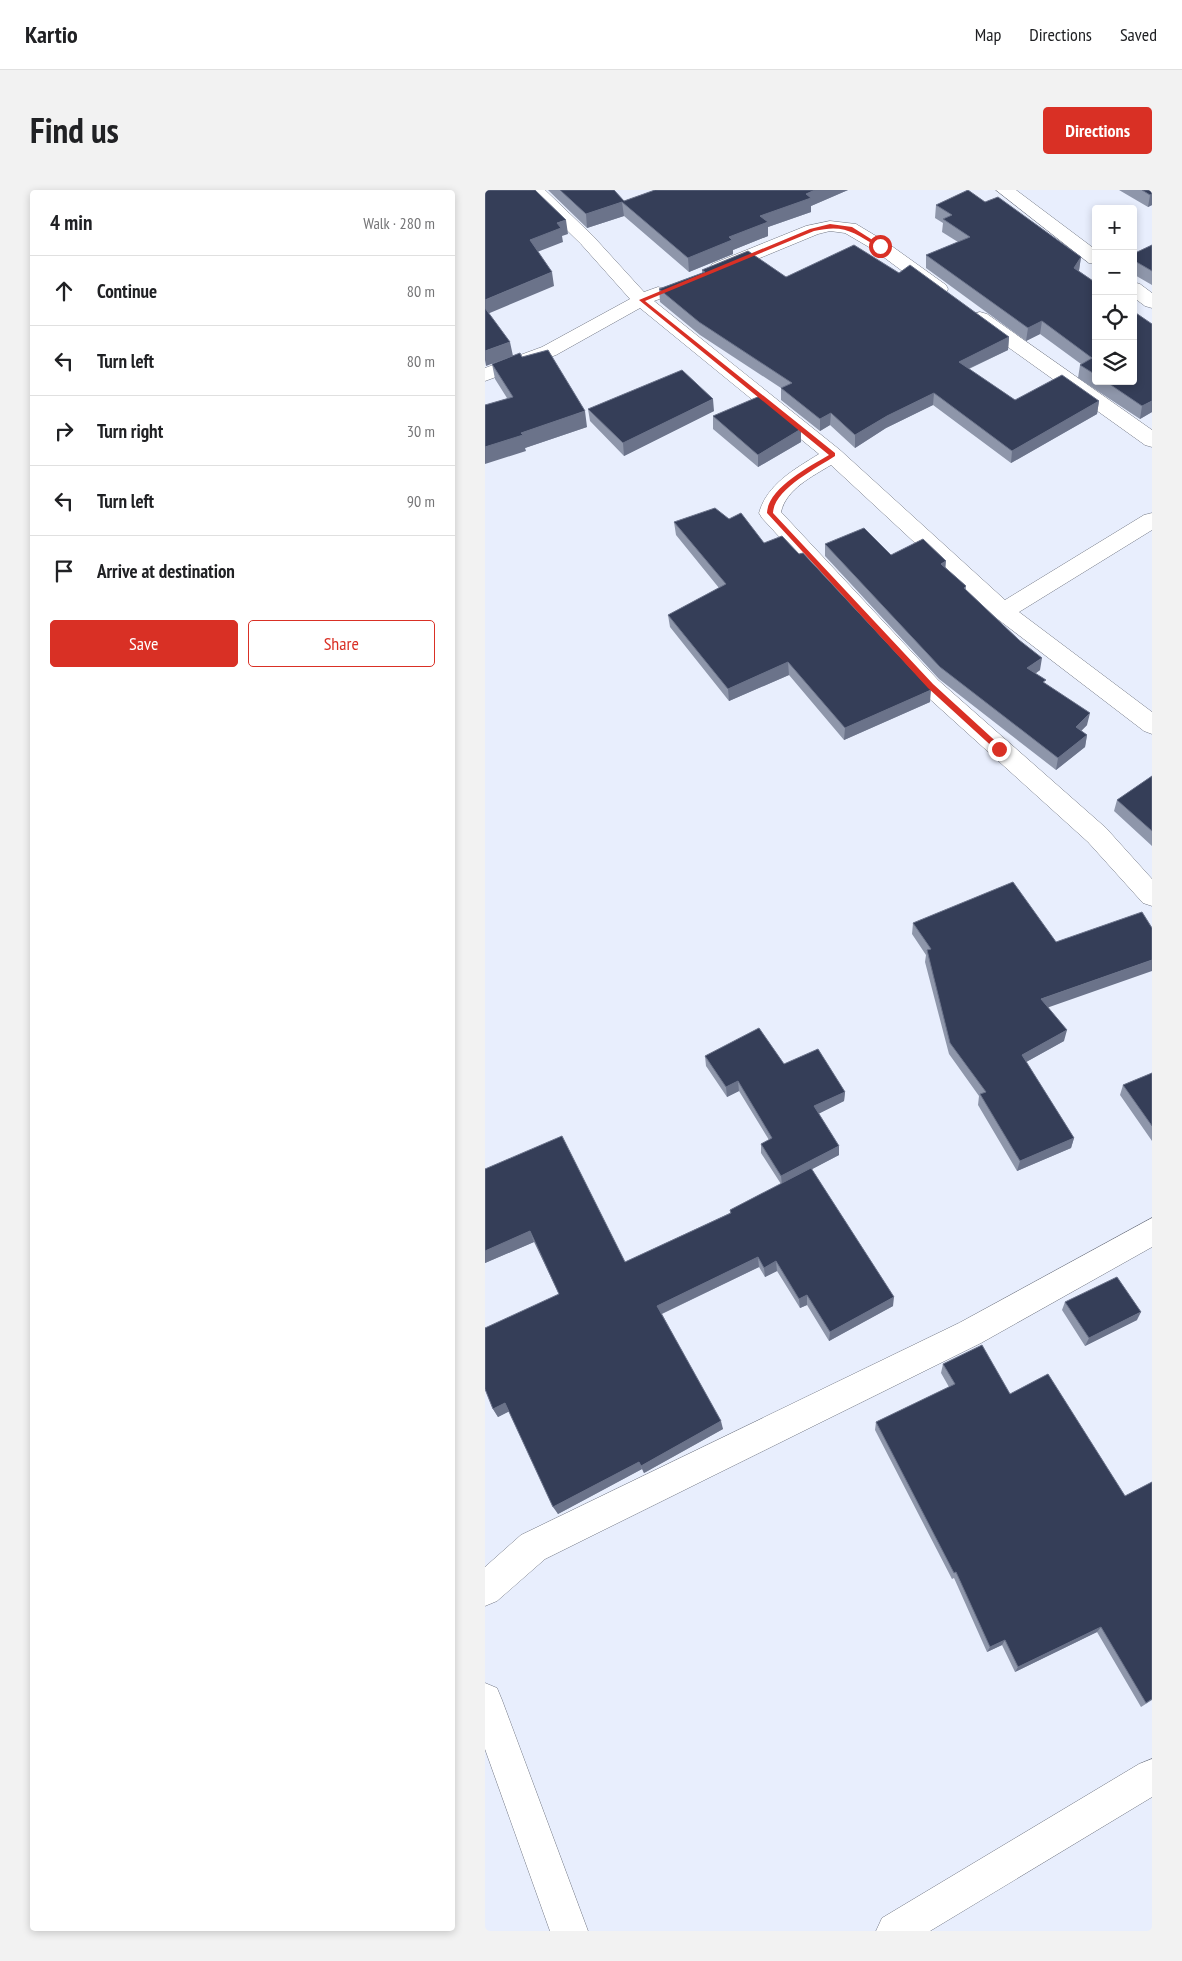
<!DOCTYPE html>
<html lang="en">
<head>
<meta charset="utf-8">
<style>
	:root { --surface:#fff; --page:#f2f2f2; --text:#202124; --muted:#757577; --line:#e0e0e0; --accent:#d93025 }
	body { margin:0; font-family:"PT Sans Narrow",sans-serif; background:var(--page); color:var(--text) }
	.controls { position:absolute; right:15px; top:15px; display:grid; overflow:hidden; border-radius:5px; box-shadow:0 2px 8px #0003 }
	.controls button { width:45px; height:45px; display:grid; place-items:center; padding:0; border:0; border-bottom:1px solid var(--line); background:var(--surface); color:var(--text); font:25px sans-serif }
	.stop { position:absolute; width:15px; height:15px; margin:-11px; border:4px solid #d93025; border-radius:50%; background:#fff }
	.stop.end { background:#d93025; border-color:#fff; box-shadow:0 1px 5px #0008 }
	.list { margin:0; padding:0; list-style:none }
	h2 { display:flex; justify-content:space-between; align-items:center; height:65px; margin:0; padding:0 20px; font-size:21px }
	h2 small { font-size:16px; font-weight:400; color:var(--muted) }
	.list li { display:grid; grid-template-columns:32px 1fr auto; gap:15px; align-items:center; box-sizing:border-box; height:70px; padding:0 20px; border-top:1px solid var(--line) }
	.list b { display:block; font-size:19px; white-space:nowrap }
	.list em { font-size:16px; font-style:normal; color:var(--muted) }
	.actions { display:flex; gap:10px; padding:15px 20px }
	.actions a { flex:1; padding:11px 0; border:1px solid var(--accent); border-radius:5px; text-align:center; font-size:18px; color:var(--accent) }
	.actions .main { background:var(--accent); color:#fff }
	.icon { flex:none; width:28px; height:28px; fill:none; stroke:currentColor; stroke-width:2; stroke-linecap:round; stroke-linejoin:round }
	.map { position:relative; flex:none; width:667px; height:1741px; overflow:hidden; border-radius:5px }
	header { display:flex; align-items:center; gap:30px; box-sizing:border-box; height:70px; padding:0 25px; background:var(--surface); border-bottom:1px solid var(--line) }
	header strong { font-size:24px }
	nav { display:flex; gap:28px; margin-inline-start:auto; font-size:18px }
	.intro { display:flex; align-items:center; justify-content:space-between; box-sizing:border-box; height:120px; padding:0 30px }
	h1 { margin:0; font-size:35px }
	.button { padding:12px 22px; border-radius:5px; background:var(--accent); color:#fff; font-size:18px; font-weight:700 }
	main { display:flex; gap:30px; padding:0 30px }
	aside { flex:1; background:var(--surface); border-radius:5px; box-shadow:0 2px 8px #0003 }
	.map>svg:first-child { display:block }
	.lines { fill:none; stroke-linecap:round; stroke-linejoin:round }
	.minor-casing { stroke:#717683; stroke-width:1 }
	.minor { fill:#fff; fill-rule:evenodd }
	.wall { fill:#8e96aa }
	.shaded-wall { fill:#6b738a }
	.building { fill:#353e58; stroke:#6b738a }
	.route { fill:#d93025 }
</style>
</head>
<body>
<header>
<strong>Kartio</strong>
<nav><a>Map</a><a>Directions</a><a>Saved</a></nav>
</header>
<div class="intro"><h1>Find us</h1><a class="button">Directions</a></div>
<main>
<aside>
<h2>4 min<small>Walk · 280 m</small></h2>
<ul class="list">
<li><svg class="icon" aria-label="ahead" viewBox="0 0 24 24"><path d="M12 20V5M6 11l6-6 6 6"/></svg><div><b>Continue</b></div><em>80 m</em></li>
<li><svg class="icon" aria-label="left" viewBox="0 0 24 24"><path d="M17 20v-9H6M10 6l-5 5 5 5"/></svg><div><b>Turn left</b></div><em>80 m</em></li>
<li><svg class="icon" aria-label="right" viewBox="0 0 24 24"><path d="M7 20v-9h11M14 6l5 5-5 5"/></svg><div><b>Turn right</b></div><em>30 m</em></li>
<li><svg class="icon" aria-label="left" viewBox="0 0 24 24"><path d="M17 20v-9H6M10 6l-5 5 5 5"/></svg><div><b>Turn left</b></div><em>90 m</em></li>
<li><svg class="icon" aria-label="arrive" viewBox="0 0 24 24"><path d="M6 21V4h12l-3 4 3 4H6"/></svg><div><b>Arrive at destination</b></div></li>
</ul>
<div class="actions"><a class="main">Save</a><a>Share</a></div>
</aside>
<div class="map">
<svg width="667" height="1741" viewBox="0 0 667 1741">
	<rect width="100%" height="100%" fill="#e8eefd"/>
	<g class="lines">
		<g class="minor-casing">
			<path id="minor" d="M 41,0 L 60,0 L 108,46 L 159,102 L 173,97 L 180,99 L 182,103 L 180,107 L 169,111 L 355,260 L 520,410 L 659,325 L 667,323 L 667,340 L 534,422 L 667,522 L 667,544 L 659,541 L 510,427 L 346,275 C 328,286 301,299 296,322 L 453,490 L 621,638 L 667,689 L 667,716 L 658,713 L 603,652 L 437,502 L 277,328 L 274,323 C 282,294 310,279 334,264 L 155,118 L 71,165 L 0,191 L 0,178 L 57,157 L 145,109 L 96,54 Z
				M 511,0 L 531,0 L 611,60 L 611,74 L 604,73 Z
				M 345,31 L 371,34 L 401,52 L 461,95 L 463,99 L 461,103 L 454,105 L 447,103 L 389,60 L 360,43 L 345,41 L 333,44 L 241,82 L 234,84 L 227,82 L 225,78 L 227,74 L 321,36 Z
				M 648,92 L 655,94 L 667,103 L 667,118 L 660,116 L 648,107 Z
				M 495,122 L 502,124 L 667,240 L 667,257 L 660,255 L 488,132 L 485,128 L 488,124 Z
				M 667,1028 L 667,1057 L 496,1153 L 60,1369 L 12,1411 L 0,1416 L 0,1377 L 36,1345 L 474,1133 Z
				M 0,1493 L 12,1498 L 17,1510 L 103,1741 L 65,1741 L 0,1559 Z
				M 667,1569 L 667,1607 L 445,1741 L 391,1741 L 397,1728 L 654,1574 Z"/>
		</g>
		<use href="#minor" class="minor"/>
	</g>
	<path class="wall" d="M 63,0 L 129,0 L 139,11 L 170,0 L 363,0 L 326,16 L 326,22 L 283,37 L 283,46 L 248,60 L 248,64 L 204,82 L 139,26 L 102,38 Z
		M 634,0 L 667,0 L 667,15 L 663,17 Z
		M 500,12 L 596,67 L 594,81 L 611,93 L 611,191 L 648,191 L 667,222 L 655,229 L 593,188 L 595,175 L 596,174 L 555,144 L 541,151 L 441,78 L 441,65 L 473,52 L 457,42 L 458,33 L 450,28 L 451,15 Z
		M 667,55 L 667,95 L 648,84 L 648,64 Z
		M 217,80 L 301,87 L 414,83 L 524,147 L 523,160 L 484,179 L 530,210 L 614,211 L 612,224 L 526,273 L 448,215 L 401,238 L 370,258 L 345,235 L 335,241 L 296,210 L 296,198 L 215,145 L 175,112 L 174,99 L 217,83 Z
		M 37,167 L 102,237 L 40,258 L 41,261 L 22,208 L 10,189 L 7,174 Z
		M 103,219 L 229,221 L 139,266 L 105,231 Z
		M 228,226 L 316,239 L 316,252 L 273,277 L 228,239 Z
		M 244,329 L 279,353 L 445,512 L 359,550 L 304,485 L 244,511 L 185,437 L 183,425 L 234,398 L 191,345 L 189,332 Z
		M 340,354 L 406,365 L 460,377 L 481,396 L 481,400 L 555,480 L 550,484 L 602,535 L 596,541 L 602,545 L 600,557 L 571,580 L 454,489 L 340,366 Z
		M 667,586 L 667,656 L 629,621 L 632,610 Z
		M 428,733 L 563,817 L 579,851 L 541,872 L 589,948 L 586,958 L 532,981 L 493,915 L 494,906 L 464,864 L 440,772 L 441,765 L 427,744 Z
		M 220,866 L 299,874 L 360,902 L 359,911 L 333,924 L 354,965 L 327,979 L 408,1116 L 344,1151 L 322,1115 L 315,1118 L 292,1081 L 280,1087 L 274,1077 L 177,1124 L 238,1239 L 159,1283 L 157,1279 L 73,1324 L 24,1221 L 13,1227 L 8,1219 L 74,1104 L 49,1052 L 0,1073 L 0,979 L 140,1072 L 245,1023 L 245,1020 L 296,994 L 276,963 L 276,954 L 284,950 L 254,901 L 242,907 L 221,876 Z
		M 667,883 L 667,951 L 635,905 L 638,895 Z
		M 580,1112 L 652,1130 L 600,1156 L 577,1120 Z
		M 458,1174 L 525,1204 L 640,1306 L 667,1292 L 667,1510 L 656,1517 L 612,1442 L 530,1482 L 517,1455 L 502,1462 L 469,1388 L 467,1389 L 390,1240 L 391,1232 L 464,1197 L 456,1183 Z"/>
	<path class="shaded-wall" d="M 330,0 L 363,0 L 326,16 L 326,22 L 283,37 L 283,46 L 248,60 L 248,64 L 204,82 L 203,68 L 244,47 L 275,26 Z
		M 667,4 L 667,15 L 663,17 L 665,5 Z
		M 137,12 L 139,26 L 102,38 L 101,24 Z
		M 81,30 L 83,44 L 77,46 L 78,52 L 47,64 L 45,50 L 72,33 Z
		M 596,67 L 594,80 L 587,91 L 589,78 Z
		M 67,82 L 69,96 L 0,125 L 0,110 Z
		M 557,131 L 555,144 L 541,151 L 543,138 Z
		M 524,147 L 523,160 L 472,184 L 474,172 Z
		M 25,152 L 28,166 L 1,176 L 0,170 L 0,161 Z
		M 449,203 L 448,215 L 401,238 L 370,258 L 370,245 L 402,226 Z
		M 228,209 L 229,221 L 139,266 L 138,253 Z
		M 614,211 L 612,224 L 526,273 L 527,261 Z
		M 667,211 L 667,222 L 655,229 L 657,216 Z
		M 100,221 L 102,237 L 40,258 L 41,261 L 0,274 L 0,257 L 36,243 Z
		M 346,223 L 345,235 L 335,241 L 335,229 Z
		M 316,239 L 316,252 L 273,277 L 273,265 Z
		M 461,371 L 460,383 L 456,374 Z
		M 557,468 L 555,480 L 540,491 L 542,478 Z
		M 303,472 L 304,485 L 244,511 L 243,499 Z
		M 446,500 L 445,512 L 359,550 L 360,538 Z
		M 605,523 L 602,535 L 588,549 L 591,537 Z
		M 602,545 L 600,557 L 571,580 L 573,568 Z
		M 667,770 L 667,781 L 553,821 L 556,809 Z
		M 582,840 L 579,851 L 534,876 L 537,865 Z
		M 253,891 L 254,901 L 242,907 L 241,897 Z
		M 360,902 L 359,911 L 329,926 L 329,916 Z
		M 589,948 L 586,958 L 532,981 L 535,971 Z
		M 354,956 L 354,965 L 297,995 L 296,986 Z
		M 45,1041 L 49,1052 L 0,1073 L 0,1061 Z
		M 273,1067 L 274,1077 L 174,1125 L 172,1116 Z
		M 291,1071 L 292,1081 L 280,1087 L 279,1078 Z
		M 322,1105 L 322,1115 L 315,1118 L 314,1109 Z
		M 409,1107 L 408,1116 L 344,1151 L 345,1142 Z
		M 656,1122 L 652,1130 L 600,1156 L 604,1148 Z
		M 20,1213 L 25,1221 L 13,1227 L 8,1219 Z
		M 236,1231 L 238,1239 L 159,1283 L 156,1276 Z
		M 154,1272 L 157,1279 L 73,1324 L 68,1317 Z
		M 616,1437 L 612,1442 L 530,1482 L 533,1477 Z
		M 520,1450 L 517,1455 L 502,1462 L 505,1457 Z"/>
	<path class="building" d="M 0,0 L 50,0 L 81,30 L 72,33 L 76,38 L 45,50 L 67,82 L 0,110 Z
		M 75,0 L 129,0 L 139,11 L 170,0 L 330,0 L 321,4 L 326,8 L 275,26 L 283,32 L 244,47 L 247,50 L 203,68 L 137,12 L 101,24 Z
		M 483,0 L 500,12 L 513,7 L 596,67 L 589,78 L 611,93 L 611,185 L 595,175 L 607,168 L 557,131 L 543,138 L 441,65 L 485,47 L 458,29 L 467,25 L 451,15 Z
		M 657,0 L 667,0 L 667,4 L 665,5 Z
		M 369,55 L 414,83 L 425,75 L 524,147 L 474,172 L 530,210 L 577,185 L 614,211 L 527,261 L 449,203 L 402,226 L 370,245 L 346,223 L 335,229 L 296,198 L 307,193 L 214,132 L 174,99 L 220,82 L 217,80 L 263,61 L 301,87 Z
		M 667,55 L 667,81 L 648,70 L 648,64 Z
		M 0,118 L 25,152 L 0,161 Z
		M 648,121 L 667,134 L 667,211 L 657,216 L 620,191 L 648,191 Z
		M 63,160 L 100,221 L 36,243 L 38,245 L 0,257 L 0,215 L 28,207 L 7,174 L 35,163 L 37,167 Z
		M 197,180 L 228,209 L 138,253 L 103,219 Z
		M 275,206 L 316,239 L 273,265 L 228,226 Z
		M 230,318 L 244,329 L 256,323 L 279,353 L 297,346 L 314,364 L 318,363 L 446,500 L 360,538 L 303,472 L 243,499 L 183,425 L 241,394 L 189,332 Z
		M 379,338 L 406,365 L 438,349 L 461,371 L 456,374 L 481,396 L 479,398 L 534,450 L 557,468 L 542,478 L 561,490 L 558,492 L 605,523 L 591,537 L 602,545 L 573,568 L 455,477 L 340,354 Z
		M 667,586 L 667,641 L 632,610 Z
		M 528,692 L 571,752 L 657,722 L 667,738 L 667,770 L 556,809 L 582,840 L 537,865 L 589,948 L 535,971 L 495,904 L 501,902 L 465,853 L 442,760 L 446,759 L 428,733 Z
		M 274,838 L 299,874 L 333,859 L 360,902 L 329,916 L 354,956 L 296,986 L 276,954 L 287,948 L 253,891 L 241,897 L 220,866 Z
		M 667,883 L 667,936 L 638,895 Z
		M 77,946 L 140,1072 L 246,1023 L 245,1020 L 326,978 L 409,1107 L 345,1142 L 322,1105 L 314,1109 L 291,1071 L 279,1078 L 273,1067 L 172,1116 L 236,1231 L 156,1276 L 154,1272 L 68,1317 L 20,1213 L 8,1219 L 0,1199 L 0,1138 L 74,1104 L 45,1041 L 0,1061 L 0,979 Z
		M 632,1087 L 656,1122 L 604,1148 L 580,1112 Z
		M 497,1155 L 525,1204 L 563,1184 L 640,1306 L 667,1292 L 667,1509 L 661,1513 L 616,1437 L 533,1477 L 520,1450 L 505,1457 L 471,1382 L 469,1383 L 391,1232 L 470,1194 L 458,1174 Z"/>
	<path class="route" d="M 345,34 L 367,37 L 397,56 L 393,57 C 368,42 359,34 329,41 L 160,111 L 350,263 L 350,266 C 332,278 289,299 288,323 L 448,494 L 517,557 L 517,561 L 512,561 L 443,498 L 282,323 C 283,298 324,277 344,265 L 154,110 L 325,39 Z"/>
</svg>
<div class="controls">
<button>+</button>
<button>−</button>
<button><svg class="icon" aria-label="locate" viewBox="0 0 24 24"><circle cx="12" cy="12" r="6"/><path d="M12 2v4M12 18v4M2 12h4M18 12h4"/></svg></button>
<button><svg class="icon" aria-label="layers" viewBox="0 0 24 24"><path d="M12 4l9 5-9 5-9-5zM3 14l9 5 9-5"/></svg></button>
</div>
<div class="stop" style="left:395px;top:56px"></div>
<div class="stop end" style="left:514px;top:559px"></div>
</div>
</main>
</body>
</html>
